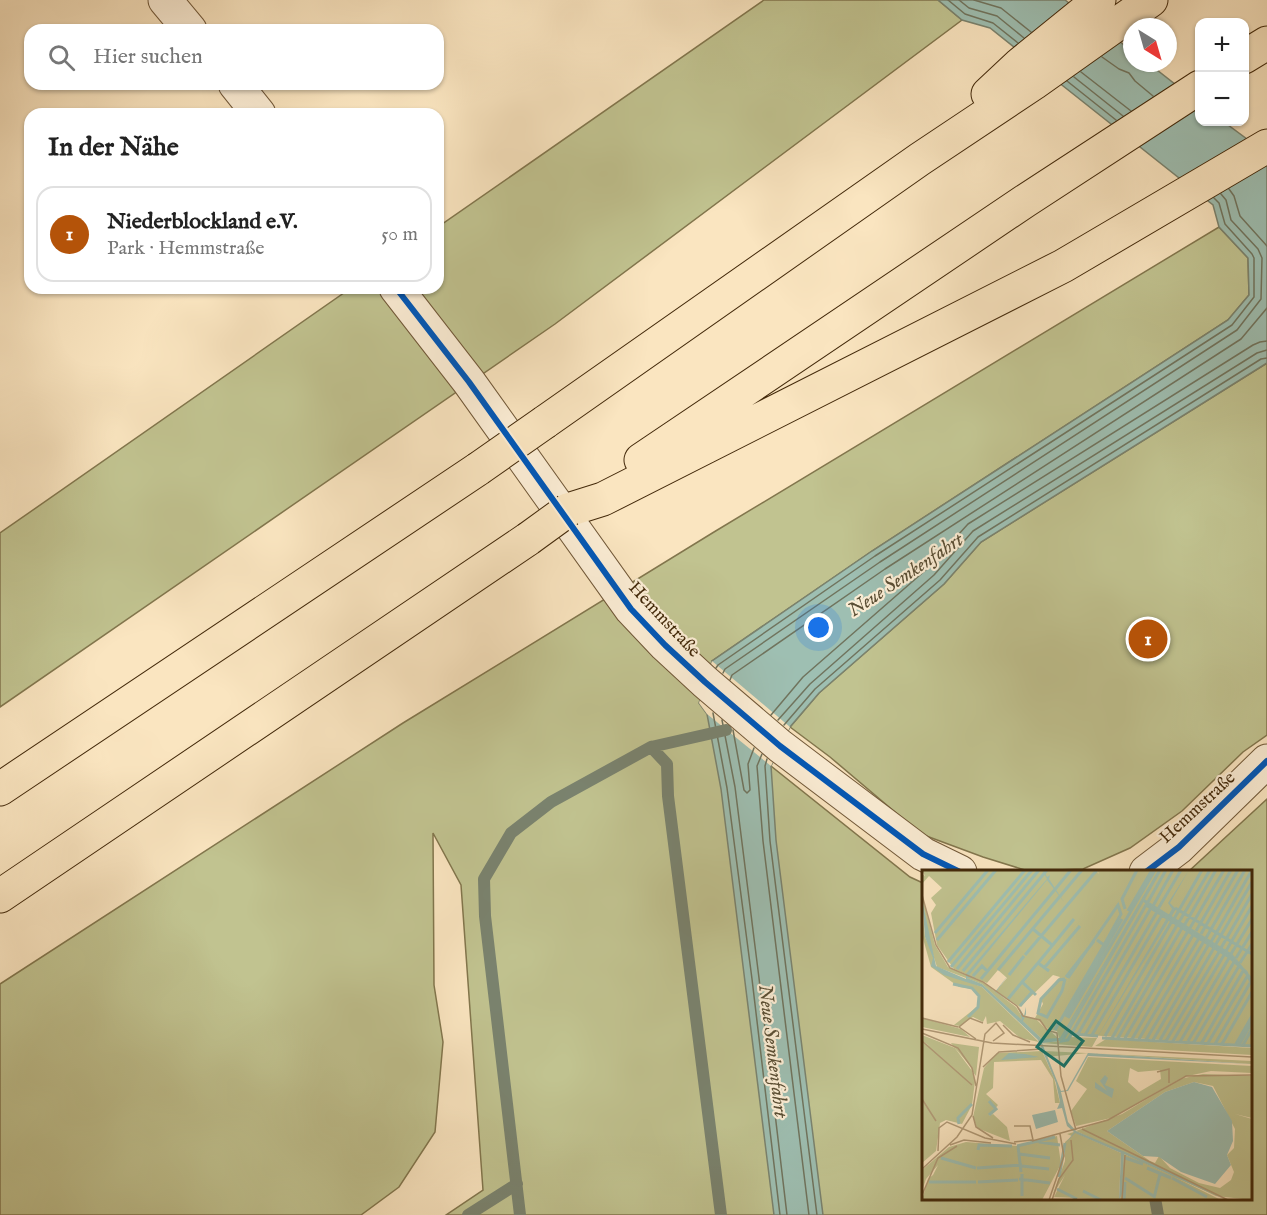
<!DOCTYPE html>
<html lang="de">
<head>
<meta charset="utf-8">
<style>
	:root { --surface:#fff; --page:#f2f2f2; --text:#222; --muted:#767676; --line:#e0e0e0; --accent:#b45309 }
	body { margin:0; font-family:"IM FELL English",serif; background:var(--page); color:var(--text) }
	.controls { position:absolute; right:18px; top:18px; display:grid; overflow:hidden; border-radius:12px; box-shadow:0 2px 4px #0004 }
	.controls button { width:54px; height:54px; display:grid; place-items:center; padding:0; border:0; border-bottom:2px solid var(--line); background:var(--surface); color:var(--text); font:30px sans-serif }
	.compass { position:absolute; left:1123px; top:18px; width:54px; height:54px; border-radius:50%; background:var(--surface); box-shadow:0 2px 4px #0004; rotate:143deg }
	.you { position:absolute; left:819px; top:628px; width:21px; height:21px; margin:-15px; border:4px solid #fff; border-radius:50%; background:#1a73e8; box-shadow:0 0 0 9px #1a73e833 }
	.badge { display:grid; place-items:center; width:39px; height:39px; border-radius:50%; background:var(--accent); color:#fff; font-size:20px; font-weight:700 }
	.pin { position:absolute; translate:-50% -50%; border:3px solid #fff; box-shadow:0 2px 6px #0006 }
	.list { margin:0; padding:0; list-style:none }
	h2 { display:flex; justify-content:space-between; align-items:center; height:78px; margin:0; padding:0 24px; font-size:26px }
	h2 small { font-size:20px; font-weight:400; color:var(--muted) }
	.list li { display:grid; grid-template-columns:39px 1fr auto; gap:18px; align-items:center; box-sizing:border-box; height:96px; margin:0 12px 12px; padding:0 12px; border:2px solid var(--line); border-radius:18px }
	.list b { display:block; font-size:22px; white-space:nowrap }
	.list p { margin:0; font-size:20px; white-space:nowrap; color:var(--muted) }
	.list em { font-size:20px; font-style:normal; color:var(--muted) }
	.icon { flex:none; width:33px; height:33px; fill:none; stroke:currentColor; stroke-width:2; stroke-linecap:round; stroke-linejoin:round }
	.map { position:relative; flex:none; width:1267px; height:1215px; overflow:hidden }
	.search { position:absolute; background:var(--surface); box-shadow:0 2px 4px #0004; left:24px; top:24px; width:420px; height:66px; display:flex; align-items:center; gap:15px; box-sizing:border-box; padding:0 21px; border-radius:18px; color:var(--muted); font-size:22px }
	.panel { position:absolute; background:var(--surface); box-shadow:0 2px 4px #0004; left:24px; top:108px; width:420px; height:186px; border-radius:18px }
	.map>svg:first-child { display:block }
	.green { fill:#c1c390; stroke:#82764d; stroke-width:1.5 }
	.water { fill:#9ebfb2; stroke:#7a836f; stroke-width:1.5 }
	.pier { fill:#fae5c0 }
	.lines { fill:none; stroke-linecap:round; stroke-linejoin:round }
	.shore { stroke:#70745e; stroke-width:1.5 }
	.stream { stroke:#7a836f; stroke-width:12 }
	.minor-casing { stroke:#715838; stroke-width:35 }
	.motorway-casing { stroke:#43290a; stroke-width:35 }
	.minor { stroke:#fceed6; stroke-width:33 }
	.motorway { stroke:#fae5c0; stroke-width:33 }
	.motorway-bridge-casing { stroke:#43290a; stroke-width:35; stroke-linecap:butt }
	.motorway-bridge { stroke:#fae5c0; stroke-width:33 }
	.cycleway-casing { stroke:#fceed6; stroke-width:10 }
	.cycleway { stroke:#0057b8; stroke-width:6 }
	.labels { text-anchor:middle; stroke-width:4.5; stroke-linejoin:round; paint-order:stroke }
	.street-label { font-size:18px; fill:#43290a; stroke:#fceed6 }
	.water-label { font-size:20px; font-style:italic; fill:#5a4e34; stroke:#fceed6 }
	.inset-river { fill:none; stroke:#9ebfb2; stroke-width:3 }
	.inset-road { fill:none; stroke:#b19a77; stroke-width:1.5 }
	.view { fill:#0f766e; fill-opacity:0.15; stroke:#0f766e; stroke-width:3 }
	.inset-edge { fill:none; stroke:#43290a; stroke-width:3 }
</style>
</head>
<body>
<div class="map">
<svg width="1267" height="1215" viewBox="0 0 1267 1215">
	<rect width="100%" height="100%" fill="#fae5c0"/>
	<filter id="stains"><feTurbulence type="fractalNoise" baseFrequency=".00333" numOctaves="4"/><feColorMatrix values="0 0 0 0 .2 0 0 0 0 .09 0 0 0 0 .02 0 0 0 .5 -.17"/></filter>
	<radialGradient id="worn" r=".72"><stop offset=".6" stop-color="#630" stop-opacity="0"/><stop offset="1" stop-color="#630" stop-opacity=".3"/></radialGradient>
	<path class="green" d="M 764,0 L 938,0 L 962,20 L 555,324 L 0,707 L 0,533 L 351,288 L 438,288 L 438,227 Z
		M 1219,227 L 1248,258 L 1249,295 L 1228,320 L 872,551 L 712,661 L 771,766 L 910,877 L 923,883 L 924,1198 L 1250,1198 L 1250,872 L 1189,871 L 1267,799 L 1267,1215 L 446,1215 L 483,1190 L 461,885 L 433,833 L 434,985 L 443,1042 L 435,1132 L 399,1187 L 361,1215 L 0,1215 L 0,984 L 403,723 L 714,532 Z
		M 1267,363 L 1267,735 L 1243,752 L 1182,811 L 1130,848 L 1083,869 L 1028,871 L 983,857 L 921,834 L 830,757 L 790,727 L 819,693 L 944,584 L 981,542 Z"/>
	<path class="water" d="M 938,0 L 1065,0 L 1132,51 L 1132,63 L 1148,63 L 1199,103 L 1200,122 L 1224,122 L 1267,154 L 1267,363 L 981,542 L 944,584 L 819,693 L 790,727 L 771,766 L 776,840 L 823,1215 L 774,1215 L 721,789 L 707,714 L 699,703 L 712,661 L 872,551 L 1228,320 L 1249,295 L 1248,258 L 1219,227 L 1213,205 L 990,28 L 962,20 Z"/>
	<path class="pier" d="M 712,661 L 790,727 L 771,766 L 707,714 L 699,703 Z"/>
	<g class="lines">
		<path class="shore" d="M 948,0 L 965,14 L 993,23 L 1018,43
			M 959,0 L 969,8 L 997,16 L 1024,38
			M 974,0 L 1001,8 L 1031,32
			M 1102,57 L 1119,69 L 1129,73 L 1135,81 L 1153,96
			M 1081,72 L 1131,111
			M 1074,77 L 1123,116
			M 1067,81 L 1116,120
			M 1229,189 L 1234,196 L 1240,216 L 1267,246
			M 716,668 L 718,665 L 875,556 L 1232,325 L 1254,297 L 1254,258 L 1252,254 L 1225,224 L 1219,203 L 1214,198
			M 723,673 L 725,669 L 880,562 L 1237,330 L 1261,299 L 1262,258 L 1258,249 L 1231,220 L 1226,200 L 1221,194
			M 730,680 L 732,675 L 885,569 L 1241,339 L 1267,308
			M 713,713 L 727,788 L 752,979 L 780,1215
			M 771,715 L 803,677 L 928,568 L 968,524 L 1253,345 L 1260,342 L 1267,341
			M 722,720 L 735,787 L 759,978 L 787,1215
			M 778,720 L 810,684 L 934,575 L 973,531 L 1257,353 L 1267,350
			M 784,725 L 815,689 L 940,580 L 978,537 L 1261,359 L 1267,358
			M 733,730 L 744,790 L 747,793 L 750,790 L 748,764 L 754,748
			M 762,754 L 757,766 L 763,841 L 809,1215
			M 767,759 L 765,766 L 770,841 L 817,1215"/>
		<path class="stream" d="M 651,747 L 726,730
			M 1155,1198 L 1158,1215
			M 468,1215 L 517,1184
			M 520,1215 L 485,916 L 484,879 L 511,833 L 551,802 L 651,747 L 667,764 L 668,796 L 721,1215"/>
		<g class="minor-casing">
			<path id="minor" d="M 165,0 L 190,30
				M 235,84 L 259,114
				M 396,288 L 469,382 L 631,609 L 665,645 L 705,682 L 780,746 L 923,854 L 960,872
				M 1146,872 L 1179,847 L 1267,761"/>
		</g>
		<g class="motorway-casing">
			<path id="motorway" d="M 1244,57 L 1267,43
				M 988,94 L 1020,64 L 1099,0
				M 545,422 L 920,159 L 1034,83 L 1151,0
				M 641,460 L 1025,201 L 1200,87
				M 568,510 L 603,499 L 1063,266 L 1267,146
				M 0,789 L 478,469
				M 0,896 L 528,539"/>
		</g>
		<use href="#minor" class="minor"/>
		<use href="#motorway" class="motorway"/>
		<g class="motorway-bridge-casing">
			<path id="motorway-bridge" d="M 478,469 L 545,422
				M 528,539 L 568,510"/>
		</g>
		<use href="#motorway-bridge" class="motorway-bridge"/>
		<g class="cycleway-casing">
			<path id="cycleway" d="M 396,288 L 469,382 L 631,609 L 665,645 L 705,682 L 780,746 L 923,854 L 960,872
				M 1146,872 L 1179,847 L 1267,761"/>
		</g>
		<use href="#cycleway" class="cycleway"/>
	</g>
	<g class="labels">
		<g class="street-label">
			<text transform="translate(665 619) rotate(47)" y="6">Hemmstraße</text>
			<text transform="translate(1197 807) rotate(-43)" y="6">Hemmstraße</text>
		</g>
		<g class="water-label">
			<text transform="translate(905 574) rotate(-34)" y="7">Neue Semkenfahrt</text>
			<text transform="translate(774 1051) rotate(83)" y="7">Neue Semkenfahrt</text>
		</g>
	</g>
	<g transform="translate(922 870)">
		<rect width="330" height="330" fill="#fae5c0"/>
		<path d="M 0,0 L 174,0 L 177,4 L 175,0 L 330,0 L 330,176 L 151,164 L 149,167 L 175,168 L 170,177 L 120,173 L 138,171 L 135,161 L 124,159 L 113,148 L 121,134 L 119,129 L 138,107 L 131,105 L 98,137 L 74,121 L 85,108 L 76,100 L 65,113 L 32,99 L 15,75 L 9,43 L 14,35 L 9,28 L 20,18 L 7,6 L 0,14 L 0,4 L 3,6 ZM 0,25 L 13,75 L 26,97 L 62,113 L 94,137 L 99,145 L 116,150 L 137,169 L 120,169 L 60,114 L 15,97 L 6,69 ZM 0,42 L 3,67 L 10,82 L 14,99 L 60,117 L 117,172 L 98,168 L 78,151 L 65,154 L 64,146 L 61,152 L 51,147 L 38,156 L 32,155 L 56,136 L 58,127 L 52,119 L 37,117 L 9,97 L 0,65 ZM 0,148 L 39,159 L 48,167 L 0,157 ZM 0,165 L 33,178 L 49,197 L 53,211 L 50,235 L 40,254 L 24,250 L 18,253 L 14,281 L 0,293 L 0,172 L 8,176 L 0,171 ZM 184,169 L 330,178 L 330,185 L 173,176 ZM 29,173 L 57,177 L 54,206 ZM 120,181 L 132,208 L 138,233 L 133,233 L 131,209 L 119,190 L 72,192 L 71,218 L 64,224 L 76,235 L 67,246 L 71,244 L 85,257 L 88,271 L 55,258 L 51,247 L 62,198 L 75,183 ZM 122,181 L 330,191 L 330,194 L 167,183 L 123,187 ZM 166,187 L 330,196 L 330,203 L 289,201 L 261,207 L 189,248 L 154,256 L 149,241 L 165,219 L 154,211 ZM 208,198 L 216,202 L 238,200 L 239,209 L 217,222 L 206,212 ZM 281,204 L 330,206 L 330,248 L 313,244 L 330,249 L 330,330 L 294,326 L 154,261 L 200,244 L 258,209 ZM 272,212 L 291,216 L 313,259 L 312,278 L 305,285 L 312,302 L 309,310 L 298,318 L 277,313 L 248,298 L 237,286 L 233,293 L 228,291 L 185,261 L 243,222 ZM 152,262 L 199,283 L 197,330 L 132,327 L 143,305 L 131,324 L 143,291 L 143,272 L 150,266 L 145,264 ZM 135,266 L 139,294 L 120,330 L 0,330 L 6,309 L 11,305 L 16,295 L 4,309 L 0,321 L 0,300 L 27,277 L 44,272 L 95,276 ZM 202,284 L 235,298 L 299,330 L 198,330 Z" fill="#c1c390" fill-rule="evenodd"/>
		<path d="M 120,0 L 123,3 L 125,7 L 128,5 L 127,9 L 142,32 L 125,10 L 47,105 L 54,108 L 45,108 L 60,114 L 100,150 L 97,137 L 73,122 L 87,104 L 74,122 L 97,137 L 102,146 L 104,137 L 104,144 L 101,151 L 120,169 L 138,168 L 237,0 L 138,171 L 120,173 L 139,221 L 145,220 L 166,183 L 330,194 L 166,186 L 146,221 L 139,222 L 146,252 L 154,261 L 236,296 L 304,330 L 202,284 L 200,324 L 197,330 L 199,283 L 153,263 L 143,274 L 152,262 L 145,256 L 140,238 L 135,239 L 138,232 L 134,213 L 116,170 L 60,117 L 22,105 L 9,96 L 11,88 L 3,67 L 0,29 L 14,96 L 44,109 L 44,104 L 125,9 ZM 267,0 L 248,33 L 254,39 L 170,176 L 250,39 L 246,33 ZM 87,183 L 103,184 L 117,187 L 79,190 ZM 183,205 L 186,208 L 183,215 L 192,219 L 190,228 L 173,218 L 173,212 L 185,221 L 178,211 ZM 272,212 L 290,217 L 310,251 L 311,271 L 305,285 L 309,295 L 293,314 L 259,302 L 237,287 L 221,286 L 185,261 L 243,222 ZM 133,240 L 136,252 L 114,259 L 110,245 Z" fill="#9ebfb2"/>
		<path class="inset-river" d="M 238,0 L 140,171 L 146,170 L 224,35 L 307,87 L 324,102 L 330,114M 221,30 L 309,85 L 330,110M 226,32 L 244,0M 231,36 L 251,0M 253,38 L 330,84M 203,39 L 200,29 L 215,0M 236,39 L 259,0M 206,41 L 230,0M 252,49 L 280,0M 257,52 L 288,0M 262,56 L 294,0M 268,58 L 302,0M 111,59 L 130,75M 274,61 L 309,0M 13,63 L 66,0M 279,64 L 316,0M 284,68 L 323,0M 15,70 L 74,0M 289,72 L 330,0M 294,74 L 330,12M 299,78 L 330,24M 304,81 L 330,36M 309,84 L 330,49M 103,85 L 175,0M 314,88 L 330,62M 26,92 L 103,0M 318,93 L 330,74M 29,97 L 110,0M 123,97 L 158,56M 35,99 L 117,0M 76,100 L 160,0M 41,101 L 125,0M 127,101 L 116,93 L 152,49M 87,105 L 102,86M 51,106 L 60,96 L 65,101M 144,107 L 172,71M 146,108 L 196,35 L 199,44 L 182,75M 59,109 L 149,0M 143,109 L 137,110 L 119,129 L 116,143 L 125,147 L 140,121 L 143,109M 101,111 L 115,94M 31,114 L 50,118 L 57,126 L 56,137 L 46,147M 86,129 L 100,112 L 114,125M 98,136 L 110,122M 144,147 L 200,49M 146,148 L 233,0M 133,160 L 182,75 L 175,70M 151,164 L 176,166M 156,164 L 229,38M 163,165 L 235,42M 170,165 L 240,45M 183,166 L 250,51M 180,168 L 330,176M 190,168 L 255,55M 196,168 L 260,58M 203,168 L 266,61M 210,169 L 271,65M 217,169 L 277,68M 224,170 L 282,71M 231,170 L 287,74M 238,170 L 292,78M 244,171 L 297,82M 251,171 L 302,85M 266,171 L 312,92M 258,172 L 307,88M 272,172 L 317,96M 286,173 L 326,105M 279,174 L 321,101M 293,174 L 328,113M 300,174 L 330,122M 314,174 L 330,146M 317,175 L 330,152M 321,175 L 330,159M 67,231 L 74,239 L 67,245M 37,254 L 36,248 L 50,234M 117,272 L 138,275M 95,276 L 133,267M 96,276 L 99,302M 56,280 L 57,275 L 90,276M 97,284 L 128,288M 19,288 L 54,298M 203,288 L 221,294M 100,296 L 127,299M 55,298 L 100,295M 225,298 L 249,308M 100,304 L 100,326M 137,307 L 143,273M 203,308 L 233,327M 250,308 L 285,327M 97,309 L 128,313M 7,312 L 54,312M 56,312 L 96,310M 135,319 L 155,329M 161,321 L 179,330M 232,328 L 238,304M 202,330 L 203,312"/>
		<path class="inset-road" d="M 0,25 L 14,75 L 28,98 L 61,112 L 95,136 L 101,146 L 118,150 L 125,160 L 135,163 L 139,206 L 154,260M 0,148 L 36,157M 81,155 L 91,165 L 108,172M 0,159 L 70,173 L 330,187M 0,163 L 36,178 L 50,198 L 54,216M 54,169 L 37,157 L 48,148 L 61,153M 0,171 L 50,215M 61,197 L 77,182 L 120,179M 235,202 L 247,199 L 247,213M 0,229 L 14,251M 51,246 L 54,257 L 71,268M 92,256 L 108,256 L 111,270M 160,259 L 306,330M 110,271 L 186,250 L 264,206 L 330,205M 92,272 L 110,270M 28,275 L 42,270 L 69,273M 16,281 L 17,258 L 25,252 L 63,268 L 94,274M 0,299 L 35,267 L 50,245 L 63,164 L 74,153 L 82,163 L 71,171M 0,325 L 16,288 L 35,276M 127,330 L 142,286 L 138,264M 130,330 L 137,309 L 151,290 L 149,270M 200,330 L 203,285"/>
		<path class="view" d="M 134,151 L 161,171 L 142,196 L 115,177 Z"/>
		<rect width="330" height="330" class="inset-edge"/>
	</g>
	<rect width="100%" height="100%" filter="url(#stains)"/>
	<rect width="100%" height="100%" fill="url(#worn)"/>
</svg>
<div class="controls">
<button>+</button>
<button>−</button>
</div>
<svg class="compass" viewBox="-18 -18 36 36"><path d="M0-13l5 13h-10z" fill="#e53935"/><path d="M0 13l5-13h-10z" fill="#767676"/></svg>
<div class="you"></div>
<div class="pin badge" style="left:1148px;top:639px">1</div>
<div class="search"><svg class="icon" aria-label="search" viewBox="0 0 24 24"><circle cx="10" cy="10" r="6"/><path d="M15 15l6 6"/></svg>Hier suchen</div>
<section class="panel">
<h2>In der Nähe<small></small></h2>
<ul class="list">
<li><span class="badge">1</span><div><b>Niederblockland e.V.</b><p>Park · Hemmstraße</p></div><em>50 m</em></li>
</ul>
</section>
</div>
</body>
</html>
